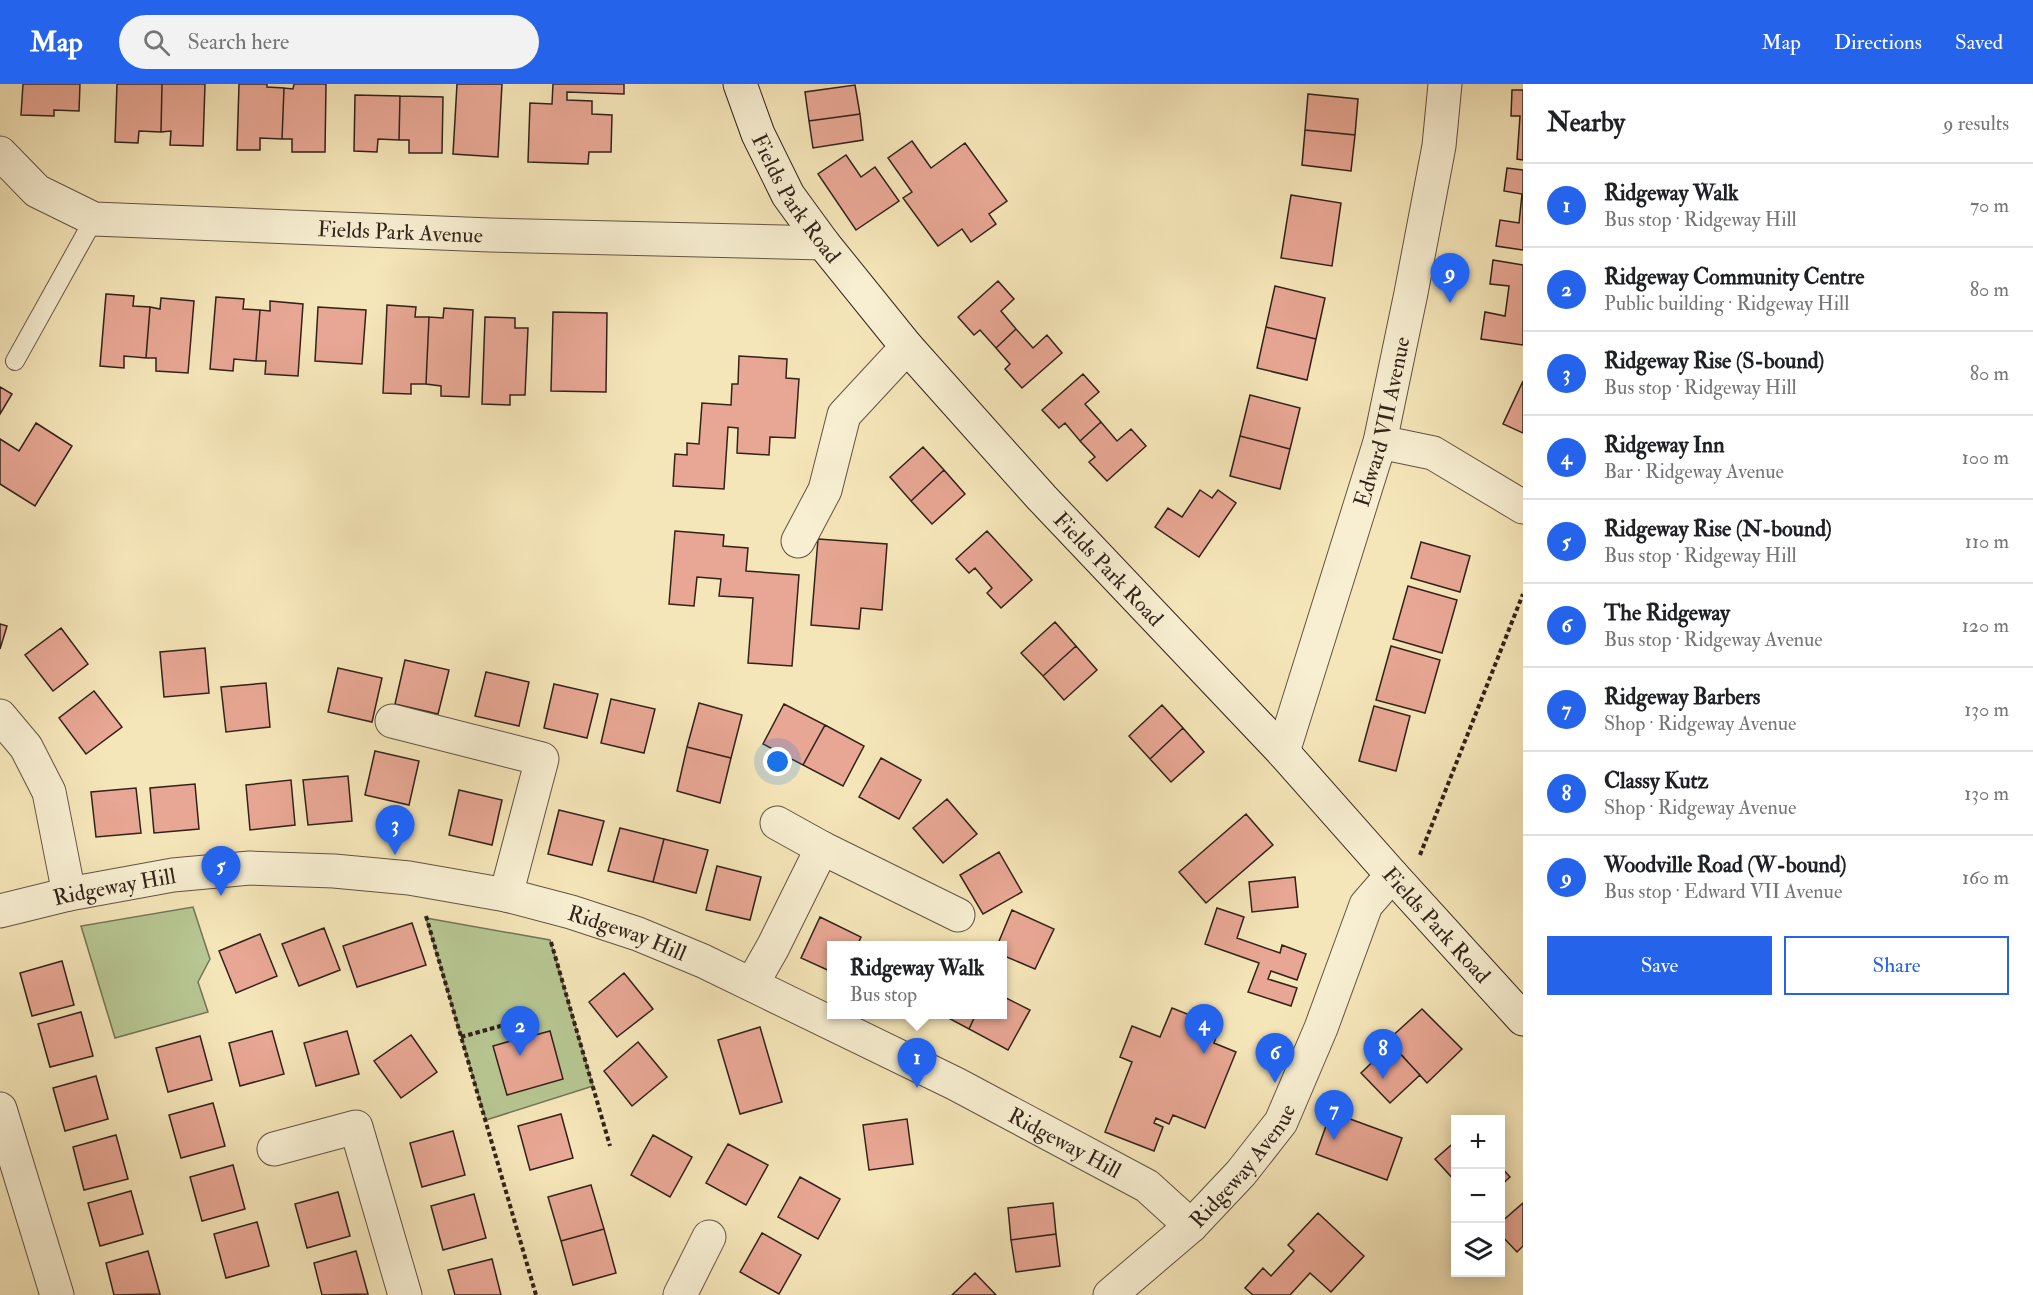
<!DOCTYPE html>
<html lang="en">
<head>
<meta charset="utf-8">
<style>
	:root { --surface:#fff; --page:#f2f2f2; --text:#202124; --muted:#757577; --line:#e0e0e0; --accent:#2563eb }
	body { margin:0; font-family:"IM FELL Double Pica",serif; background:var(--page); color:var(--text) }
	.controls { position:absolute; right:18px; bottom:18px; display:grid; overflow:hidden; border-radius:0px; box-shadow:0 3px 15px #0003 }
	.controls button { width:54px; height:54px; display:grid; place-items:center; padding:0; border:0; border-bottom:2px solid var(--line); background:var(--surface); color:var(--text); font:30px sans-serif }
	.you { position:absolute; left:778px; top:678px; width:21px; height:21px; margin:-15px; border:4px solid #fff; border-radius:50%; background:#1a73e8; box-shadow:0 0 0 9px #1a73e833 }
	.badge { display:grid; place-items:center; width:39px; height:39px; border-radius:50%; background:var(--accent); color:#fff; font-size:20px; font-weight:700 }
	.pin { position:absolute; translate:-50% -50px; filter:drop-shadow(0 2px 3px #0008) }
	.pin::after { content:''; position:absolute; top:32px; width:21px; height:18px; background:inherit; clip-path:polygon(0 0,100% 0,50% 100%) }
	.popup { position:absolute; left:827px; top:857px; width:180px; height:78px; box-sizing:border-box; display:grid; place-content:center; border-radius:0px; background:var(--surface); filter:drop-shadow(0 2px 4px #0005); font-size:20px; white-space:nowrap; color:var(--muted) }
	.popup b { font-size:22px; color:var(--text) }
	.popup::after { content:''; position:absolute; left:50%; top:100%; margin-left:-12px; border:12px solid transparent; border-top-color:var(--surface) }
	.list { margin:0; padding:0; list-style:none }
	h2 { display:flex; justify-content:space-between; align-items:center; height:78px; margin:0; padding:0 24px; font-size:26px }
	h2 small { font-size:20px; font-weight:400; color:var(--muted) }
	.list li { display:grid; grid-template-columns:39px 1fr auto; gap:18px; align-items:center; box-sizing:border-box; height:84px; padding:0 24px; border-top:2px solid var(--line) }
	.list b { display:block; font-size:22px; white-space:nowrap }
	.list p { margin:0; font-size:20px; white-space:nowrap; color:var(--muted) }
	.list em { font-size:20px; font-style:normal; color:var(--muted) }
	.actions { display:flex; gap:12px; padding:18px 24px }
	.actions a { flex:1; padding:14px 0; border:2px solid var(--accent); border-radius:0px; text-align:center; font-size:21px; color:var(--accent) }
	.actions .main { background:var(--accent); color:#fff }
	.icon { flex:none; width:33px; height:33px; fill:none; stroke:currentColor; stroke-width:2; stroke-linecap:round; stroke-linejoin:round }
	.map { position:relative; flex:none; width:1523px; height:1211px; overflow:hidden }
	header { display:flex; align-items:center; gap:36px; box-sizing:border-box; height:84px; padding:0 30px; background:var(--accent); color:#fff }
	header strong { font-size:28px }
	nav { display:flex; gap:33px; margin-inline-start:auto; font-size:21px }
	.search { width:420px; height:54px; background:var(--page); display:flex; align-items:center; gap:15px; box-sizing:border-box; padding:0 21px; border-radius:33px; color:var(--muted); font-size:22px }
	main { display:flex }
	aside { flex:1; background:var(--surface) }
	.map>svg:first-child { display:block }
	.green { fill:#b7c692; stroke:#747456; stroke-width:1.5 }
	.building { fill:#e8a794; stroke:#32221a; stroke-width:1.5 }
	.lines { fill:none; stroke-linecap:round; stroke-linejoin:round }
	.lane-casing { stroke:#635342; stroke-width:20 }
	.street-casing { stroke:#635342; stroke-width:35 }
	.secondary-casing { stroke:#32221a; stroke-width:35 }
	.path { stroke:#32221a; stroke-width:4; stroke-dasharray:4.5 3; stroke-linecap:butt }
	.lane { stroke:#f8efd2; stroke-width:18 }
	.street { stroke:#f8efd2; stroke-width:33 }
	.secondary { stroke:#f8efd2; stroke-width:33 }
	.labels { text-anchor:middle; stroke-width:5; stroke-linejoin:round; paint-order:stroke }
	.street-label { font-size:22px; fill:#32221a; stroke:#f8efd2 }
</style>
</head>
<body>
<header>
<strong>Map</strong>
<div class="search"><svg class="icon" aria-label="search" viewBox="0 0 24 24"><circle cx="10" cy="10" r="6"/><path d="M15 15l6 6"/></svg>Search here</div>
<nav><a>Map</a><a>Directions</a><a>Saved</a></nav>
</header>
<main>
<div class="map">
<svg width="1523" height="1211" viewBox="0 0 1523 1211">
	<rect width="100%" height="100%" fill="#f5e6b9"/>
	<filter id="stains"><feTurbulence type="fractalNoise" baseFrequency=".00333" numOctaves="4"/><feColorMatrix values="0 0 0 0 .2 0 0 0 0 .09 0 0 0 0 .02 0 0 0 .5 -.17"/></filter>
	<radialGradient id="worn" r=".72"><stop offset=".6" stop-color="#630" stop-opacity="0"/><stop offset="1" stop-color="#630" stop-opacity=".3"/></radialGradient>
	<path class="green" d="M 193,823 L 210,875 L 198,898 L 208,928 L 115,954 L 81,842 Z
		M 426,834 L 550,856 L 593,1002 L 486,1036 Z"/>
	<path class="building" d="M 23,0 L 80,0 L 79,27 L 54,26 L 54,32 L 21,31 Z
		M 117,0 L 162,0 L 161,48 L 139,47 L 138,59 L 115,58 Z
		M 162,0 L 205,0 L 203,62 L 170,61 L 171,47 L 161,48 Z
		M 239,0 L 267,0 L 267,3 L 284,4 L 282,55 L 260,54 L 260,66 L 237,66 Z
		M 294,0 L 326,0 L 325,68 L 292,68 L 292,55 L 282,55 L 284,4 L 293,5 Z
		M 457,0 L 502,0 L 498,73 L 453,70 Z
		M 553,0 L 624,0 L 624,10 L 567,8 L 567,16 L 592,17 L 592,30 L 612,31 L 611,68 L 589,68 L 588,80 L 528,78 L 530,19 L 552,20 Z
		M 855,1 L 860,30 L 809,37 L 805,8 Z
		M 1512,6 L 1523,6 L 1523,76 L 1517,75 L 1520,32 L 1511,32 Z
		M 1308,10 L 1358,15 L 1355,51 L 1305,46 Z
		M 355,11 L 400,12 L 399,56 L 378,55 L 377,68 L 354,67 Z
		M 400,12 L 443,13 L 442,69 L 409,69 L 409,56 L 399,56 Z
		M 860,30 L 863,56 L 813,64 L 809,37 Z
		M 1305,46 L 1355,51 L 1351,87 L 1302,81 Z
		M 912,57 L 931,84 L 965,59 L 1007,117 L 989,130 L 996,140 L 971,158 L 962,145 L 938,162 L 903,114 L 912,108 L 888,74 Z
		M 846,71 L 861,93 L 875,83 L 899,117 L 856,146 L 818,90 Z
		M 1507,84 L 1523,86 L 1523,166 L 1496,162 L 1500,136 L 1519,139 L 1522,110 L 1504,107 Z
		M 1291,111 L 1341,119 L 1332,182 L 1281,174 Z
		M 1493,176 L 1523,181 L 1523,261 L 1481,255 L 1485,228 L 1505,232 L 1509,202 L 1490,200 Z
		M 998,197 L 1014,215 L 1001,227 L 1016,245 L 996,264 L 980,246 L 974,251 L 958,233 Z
		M 1275,202 L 1325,214 L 1316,255 L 1266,243 Z
		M 106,210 L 134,212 L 133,222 L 150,223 L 146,274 L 124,272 L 124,284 L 100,282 Z
		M 216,213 L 244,215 L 243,225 L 260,226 L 256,277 L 234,275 L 233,287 L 210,285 Z
		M 161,214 L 194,217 L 188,289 L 156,287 L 156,274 L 146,274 L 150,223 L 160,225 Z
		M 270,217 L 303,220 L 298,292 L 265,290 L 266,277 L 256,277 L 260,226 L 270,227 Z
		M 387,221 L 416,223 L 415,233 L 429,233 L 426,300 L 411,300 L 411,310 L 383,309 Z
		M 318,223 L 366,226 L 362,280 L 315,277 Z
		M 444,224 L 473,226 L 469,313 L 441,312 L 441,302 L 426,300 L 429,233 L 443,234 Z
		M 553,228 L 607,229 L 606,308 L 551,307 Z
		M 485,233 L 515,234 L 515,244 L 528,244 L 525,311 L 510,311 L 510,321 L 482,320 Z
		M 1266,243 L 1316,255 L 1307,296 L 1257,284 Z
		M 1016,245 L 1033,264 L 1047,251 L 1062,269 L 1022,304 L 1005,285 L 1010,280 L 996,264 Z
		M 739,272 L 787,275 L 786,294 L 799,295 L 795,354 L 770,353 L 769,371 L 737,369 L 738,344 L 728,343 L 724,405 L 673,402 L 675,370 L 687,371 L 687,359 L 699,360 L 702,319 L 731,321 L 732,300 L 738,300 Z
		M 1083,290 L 1099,308 L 1085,320 L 1101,338 L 1080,357 L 1065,339 L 1059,344 L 1042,326 Z
		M 1523,297 L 1523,349 L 1503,340 Z
		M 0,303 L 12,310 L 0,330 Z
		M 1250,311 L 1300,324 L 1290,365 L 1240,352 Z
		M 1101,338 L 1117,357 L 1131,345 L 1146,362 L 1107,397 L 1089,378 L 1095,373 L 1080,357 Z
		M 36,339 L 72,362 L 35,422 L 0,400 L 0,355 L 19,367 Z
		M 1240,352 L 1290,365 L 1280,405 L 1230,392 Z
		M 923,363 L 944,386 L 911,417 L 890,393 Z
		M 944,386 L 965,410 L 932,440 L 911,417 Z
		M 1200,406 L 1212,414 L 1218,406 L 1236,419 L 1199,473 L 1155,443 L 1168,424 L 1182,433 Z
		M 675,447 L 724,451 L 723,462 L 748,464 L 746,487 L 799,491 L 792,582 L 748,579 L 753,514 L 719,512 L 721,495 L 697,493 L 694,522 L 669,520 Z
		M 987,447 L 1032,496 L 1001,524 L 987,509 L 992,504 L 975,484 L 969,489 L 956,475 Z
		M 818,455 L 887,460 L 882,526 L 861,524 L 859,545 L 811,541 Z
		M 1421,458 L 1470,472 L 1460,508 L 1411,494 Z
		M 1408,502 L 1457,516 L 1442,569 L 1393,555 Z
		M 1055,538 L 1076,562 L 1043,592 L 1021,569 Z
		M 0,540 L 7,542 L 0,565 Z
		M 61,544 L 88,580 L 53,607 L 25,571 Z
		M 1076,562 L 1097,586 L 1064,616 L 1043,592 Z
		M 1391,562 L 1440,576 L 1425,629 L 1376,616 Z
		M 205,564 L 209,609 L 164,613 L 160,568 Z
		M 405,576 L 449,586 L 438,630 L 395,620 Z
		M 338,584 L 382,594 L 372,638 L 328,628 Z
		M 486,588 L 529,598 L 519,642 L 475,632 Z
		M 266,599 L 270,643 L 226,648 L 221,603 Z
		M 554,600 L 598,610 L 587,654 L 544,644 Z
		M 94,607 L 122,643 L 86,670 L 59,634 Z
		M 611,615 L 655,625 L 644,669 L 601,659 Z
		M 699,619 L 742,631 L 731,674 L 687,663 Z
		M 784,620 L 825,641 L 803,681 L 763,660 Z
		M 1162,621 L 1183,644 L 1150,675 L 1129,652 Z
		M 1374,622 L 1410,632 L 1396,687 L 1359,677 Z
		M 825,641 L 864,662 L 843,702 L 803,681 Z
		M 1183,644 L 1204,668 L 1171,698 L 1150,675 Z
		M 687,663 L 731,674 L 720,719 L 677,707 Z
		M 375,667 L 419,677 L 409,721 L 365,711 Z
		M 881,674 L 921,696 L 899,735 L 859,713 Z
		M 348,692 L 352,737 L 308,741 L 303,696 Z
		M 291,696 L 295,741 L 250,746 L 246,701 Z
		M 195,700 L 199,745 L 154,749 L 150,704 Z
		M 136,704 L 141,749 L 96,753 L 91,708 Z
		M 459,706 L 502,716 L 492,761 L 449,751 Z
		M 947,715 L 977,750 L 943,779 L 913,744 Z
		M 559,726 L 604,737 L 592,781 L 548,770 Z
		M 1246,730 L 1273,761 L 1206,819 L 1179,788 Z
		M 620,744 L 664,755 L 653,798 L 608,787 Z
		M 664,755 L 708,766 L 696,809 L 653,798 Z
		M 999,768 L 1022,808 L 983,830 L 960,791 Z
		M 717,782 L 761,793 L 750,836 L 706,826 Z
		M 1295,793 L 1298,823 L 1252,828 L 1249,798 Z
		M 1217,824 L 1244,833 L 1237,854 L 1280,869 L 1282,861 L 1306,870 L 1297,896 L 1271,887 L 1268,895 L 1297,904 L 1291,922 L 1248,908 L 1259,879 L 1205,860 Z
		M 1012,826 L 1054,845 L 1035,885 L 1002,871 L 1002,862 L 997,862 Z
		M 820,833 L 861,853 L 857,862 L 832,862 L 832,888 L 801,874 Z
		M 412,839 L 426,881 L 357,903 L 343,862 Z
		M 324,844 L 340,886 L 299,902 L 282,860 Z
		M 260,850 L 277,892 L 236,909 L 219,867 Z
		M 62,877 L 74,921 L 32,932 L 20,889 Z
		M 624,889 L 653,925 L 617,953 L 589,918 Z
		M 1002,912 L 1030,926 L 1008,966 L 969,945 L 976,930 L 1002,930 Z
		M 1172,924 L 1220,943 L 1214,959 L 1236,968 L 1205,1044 L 1173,1031 L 1169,1040 L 1156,1034 L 1154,1039 L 1163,1043 L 1154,1067 L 1105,1048 L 1132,978 L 1120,973 L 1132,942 L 1160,953 Z
		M 1422,925 L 1462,965 L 1427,999 L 1388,956 Z
		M 81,928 L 93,972 L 50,983 L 38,940 Z
		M 941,930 L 976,930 L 969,945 Z
		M 525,943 L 528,953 L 550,947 L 563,995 L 507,1011 L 493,962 L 514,956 L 511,947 Z
		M 760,943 L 782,1018 L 740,1030 L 718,956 Z
		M 272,947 L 284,990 L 240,1002 L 229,959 Z
		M 347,947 L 359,990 L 316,1002 L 304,959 Z
		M 411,951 L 437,988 L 401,1014 L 374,977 Z
		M 200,952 L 212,996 L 168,1008 L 156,964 Z
		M 638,958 L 667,993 L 632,1022 L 604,987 Z
		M 1391,960 L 1420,991 L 1390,1019 L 1361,989 Z
		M 96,992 L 108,1035 L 65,1047 L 53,1004 Z
		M 213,1019 L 225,1062 L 181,1074 L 169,1031 Z
		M 1331,1028 L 1402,1054 L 1387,1096 L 1316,1070 Z
		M 561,1030 L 573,1074 L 530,1086 L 518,1042 Z
		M 907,1035 L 913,1080 L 869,1086 L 863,1041 Z
		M 453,1047 L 465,1091 L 422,1103 L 410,1059 Z
		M 116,1051 L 128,1095 L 84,1106 L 73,1063 Z
		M 653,1051 L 692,1073 L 670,1113 L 631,1091 Z
		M 1456,1057 L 1456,1098 L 1435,1075 Z
		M 728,1060 L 768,1081 L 746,1121 L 706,1099 Z
		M 233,1081 L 245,1125 L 202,1137 L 190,1093 Z
		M 1500,1082 L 1510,1093 L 1500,1102 Z
		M 800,1093 L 840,1115 L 818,1155 L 778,1133 Z
		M 591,1101 L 604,1145 L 561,1157 L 548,1113 Z
		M 131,1107 L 143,1150 L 100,1162 L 88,1119 Z
		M 338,1108 L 350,1152 L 307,1164 L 295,1120 Z
		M 474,1110 L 486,1154 L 443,1166 L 431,1122 Z
		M 1053,1119 L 1056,1150 L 1011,1156 L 1008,1124 Z
		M 1523,1119 L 1523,1162 L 1517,1168 L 1500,1150 L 1500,1139 Z
		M 1318,1129 L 1364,1172 L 1331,1208 L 1310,1189 L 1290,1211 L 1253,1211 L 1245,1204 L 1263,1184 L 1271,1192 L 1294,1167 L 1288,1161 Z
		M 257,1138 L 269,1182 L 226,1194 L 214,1150 Z
		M 604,1145 L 616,1189 L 573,1201 L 561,1157 Z
		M 762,1149 L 801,1171 L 779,1210 L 740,1188 Z
		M 1056,1150 L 1060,1182 L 1016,1188 L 1011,1156 Z
		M 148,1167 L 160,1210 L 114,1211 L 106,1179 Z
		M 356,1167 L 368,1210 L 322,1211 L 314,1179 Z
		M 492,1175 L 501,1211 L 455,1211 L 448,1186 Z
		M 975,1189 L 996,1211 L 952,1211 Z"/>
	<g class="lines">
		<g class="lane-casing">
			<path id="lane" d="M 15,277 L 94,135"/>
		</g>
		<g class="street-casing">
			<g id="street">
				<path id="s1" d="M 0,69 L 37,107 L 94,135 L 490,151 L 823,159"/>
				<path d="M 1380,358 L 1433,369 L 1523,423"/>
				<path d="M 798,457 L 825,406 L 844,331 L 907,263"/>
				<path d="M 0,632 L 26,663 L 49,708 L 69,810"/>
				<path d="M 392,637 L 542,675 L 506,811"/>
				<path id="s2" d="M 1283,668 L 1380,358 L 1411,209 L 1439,62 L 1445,0"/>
				<path d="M 822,764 L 958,831"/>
				<path id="s3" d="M 0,827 L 69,810 L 173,791 L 250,784 L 334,787 L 409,794 L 506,811 L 571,828 L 638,850 L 703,877 L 956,1000 L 1147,1102 L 1191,1142"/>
				<path d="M 752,900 L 773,863 L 822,764 L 777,739"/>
				<path d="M 0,1025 L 57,1211"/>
				<path d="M 274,1065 L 356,1043 L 405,1211"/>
				<path d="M 680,1211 L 709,1153"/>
				<path id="s4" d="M 1110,1211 L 1191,1142 L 1241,1089 L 1281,1038 L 1321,944 L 1366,821 L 1392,791"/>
			</g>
		</g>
		<g class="secondary-casing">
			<g id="secondary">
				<path id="s5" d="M 740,0 L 758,50 L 788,111 L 823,159 L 907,263 L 1042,414 L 1283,668 L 1392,791 L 1523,935"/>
			</g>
		</g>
		<path class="path" d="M 1420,771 L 1523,510
			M 426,832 L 536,1211
			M 551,858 L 610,1062
			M 461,953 L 515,938 L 516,946"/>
		<use href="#lane" class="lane"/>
		<use href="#street" class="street"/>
		<use href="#secondary" class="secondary"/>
	</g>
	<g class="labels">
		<g class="street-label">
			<text dy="8" stroke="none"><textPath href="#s5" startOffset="128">Fields Park Road</textPath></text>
			<text dy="8" stroke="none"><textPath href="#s1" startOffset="423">Fields Park Avenue</textPath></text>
			<text dy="8" stroke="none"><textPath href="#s2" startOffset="345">Edward VII Avenue</textPath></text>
			<text dy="8" stroke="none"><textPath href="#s5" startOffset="614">Fields Park Road</textPath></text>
			<text dy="8" stroke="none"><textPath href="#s3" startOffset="117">Ridgeway Hill</textPath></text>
			<text dy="8" stroke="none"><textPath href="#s5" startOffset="1098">Fields Park Road</textPath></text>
			<text dy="8" stroke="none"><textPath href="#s3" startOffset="639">Ridgeway Hill</textPath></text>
			<text dy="8" stroke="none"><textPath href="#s3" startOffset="1125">Ridgeway Hill</textPath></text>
			<text dy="8" stroke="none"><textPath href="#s4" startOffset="186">Ridgeway Avenue</textPath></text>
		</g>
	</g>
	<rect width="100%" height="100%" filter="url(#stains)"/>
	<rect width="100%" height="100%" fill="url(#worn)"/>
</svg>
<div class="controls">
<button>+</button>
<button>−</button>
<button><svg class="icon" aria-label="layers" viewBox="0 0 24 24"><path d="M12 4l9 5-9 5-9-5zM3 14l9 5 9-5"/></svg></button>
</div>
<div class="you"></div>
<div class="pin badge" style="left:917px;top:1004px">1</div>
<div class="popup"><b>Ridgeway Walk</b>Bus stop</div>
<div class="pin badge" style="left:520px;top:972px">2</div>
<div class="pin badge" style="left:395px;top:771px">3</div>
<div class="pin badge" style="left:1204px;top:970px">4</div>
<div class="pin badge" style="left:221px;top:812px">5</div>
<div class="pin badge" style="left:1275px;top:999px">6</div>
<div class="pin badge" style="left:1334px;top:1056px">7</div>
<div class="pin badge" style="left:1383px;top:995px">8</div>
<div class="pin badge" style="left:1450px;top:219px">9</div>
</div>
<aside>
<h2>Nearby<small>9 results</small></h2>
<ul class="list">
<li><span class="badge">1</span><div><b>Ridgeway Walk</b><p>Bus stop · Ridgeway Hill</p></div><em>70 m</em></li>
<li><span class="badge">2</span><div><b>Ridgeway Community Centre</b><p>Public building · Ridgeway Hill</p></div><em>80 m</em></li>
<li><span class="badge">3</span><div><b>Ridgeway Rise (S-bound)</b><p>Bus stop · Ridgeway Hill</p></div><em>80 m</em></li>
<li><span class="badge">4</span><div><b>Ridgeway Inn</b><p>Bar · Ridgeway Avenue</p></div><em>100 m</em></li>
<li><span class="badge">5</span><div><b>Ridgeway Rise (N-bound)</b><p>Bus stop · Ridgeway Hill</p></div><em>110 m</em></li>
<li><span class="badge">6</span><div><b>The Ridgeway</b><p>Bus stop · Ridgeway Avenue</p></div><em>120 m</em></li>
<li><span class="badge">7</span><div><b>Ridgeway Barbers</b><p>Shop · Ridgeway Avenue</p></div><em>130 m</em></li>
<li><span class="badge">8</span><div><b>Classy Kutz</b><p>Shop · Ridgeway Avenue</p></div><em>130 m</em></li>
<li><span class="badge">9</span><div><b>Woodville Road (W-bound)</b><p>Bus stop · Edward VII Avenue</p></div><em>160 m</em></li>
</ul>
<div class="actions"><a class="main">Save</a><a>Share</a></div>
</aside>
</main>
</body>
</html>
